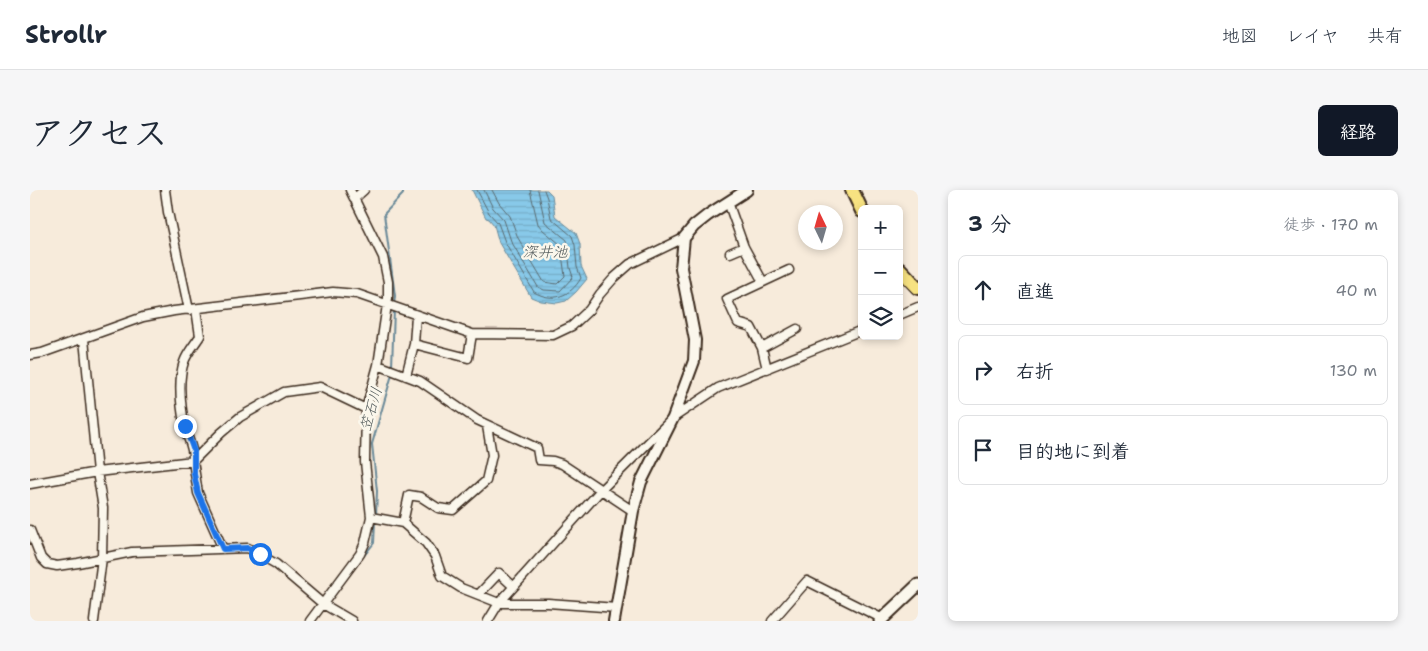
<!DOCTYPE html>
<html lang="ja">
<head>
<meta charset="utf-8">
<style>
	:root { --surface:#fff; --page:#f6f6f7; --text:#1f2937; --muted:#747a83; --line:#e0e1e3; --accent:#111827 }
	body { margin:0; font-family:"Shantell Sans","Klee One",sans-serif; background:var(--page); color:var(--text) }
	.controls { position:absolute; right:15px; top:15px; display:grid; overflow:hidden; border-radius:8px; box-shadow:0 2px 8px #0003 }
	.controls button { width:45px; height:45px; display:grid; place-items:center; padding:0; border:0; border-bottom:1px solid var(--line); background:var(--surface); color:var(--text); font:25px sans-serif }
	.compass { position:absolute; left:768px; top:15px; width:45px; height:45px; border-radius:50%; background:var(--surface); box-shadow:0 2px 8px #0003; rotate:355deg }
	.stop { position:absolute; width:15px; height:15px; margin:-11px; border:4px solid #1a73e8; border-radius:50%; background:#fff }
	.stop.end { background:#1a73e8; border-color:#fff; box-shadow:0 1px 5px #0008 }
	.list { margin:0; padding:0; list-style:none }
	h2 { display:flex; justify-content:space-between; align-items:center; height:65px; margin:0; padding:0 20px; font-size:21px }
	h2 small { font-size:16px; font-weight:400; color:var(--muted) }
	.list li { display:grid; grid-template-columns:32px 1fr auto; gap:15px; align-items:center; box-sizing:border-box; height:70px; margin:0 10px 10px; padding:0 10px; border:1px solid var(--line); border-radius:8px }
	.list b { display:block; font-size:19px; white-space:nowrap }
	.list em { font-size:16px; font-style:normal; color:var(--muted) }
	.icon { flex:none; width:28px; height:28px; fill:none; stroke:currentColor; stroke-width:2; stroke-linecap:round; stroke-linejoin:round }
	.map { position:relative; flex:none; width:888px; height:431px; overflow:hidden; border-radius:8px }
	header { display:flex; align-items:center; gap:30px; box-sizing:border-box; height:70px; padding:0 25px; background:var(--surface); border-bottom:1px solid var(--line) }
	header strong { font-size:24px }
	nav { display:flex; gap:28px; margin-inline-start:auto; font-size:18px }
	.intro { display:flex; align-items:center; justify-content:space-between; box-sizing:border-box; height:120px; padding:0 30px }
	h1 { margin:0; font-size:35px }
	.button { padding:12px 22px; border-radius:8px; background:var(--accent); color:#fff; font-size:18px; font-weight:700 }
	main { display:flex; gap:30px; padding:0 30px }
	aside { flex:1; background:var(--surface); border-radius:8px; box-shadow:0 2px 8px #0003 }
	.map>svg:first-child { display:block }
	.water { fill:url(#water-rules); stroke:#698998 }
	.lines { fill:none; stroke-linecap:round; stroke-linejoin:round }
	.shore { stroke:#5a6a6f; stroke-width:1 }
	.stream { stroke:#698998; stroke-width:2 }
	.minor-casing { stroke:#3b2a1e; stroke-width:11 }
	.tertiary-casing { stroke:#3b2a1e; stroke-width:14 }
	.secondary-casing { stroke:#3b2a1e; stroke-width:15 }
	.primary-casing { stroke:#3b2a1e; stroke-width:16 }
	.minor { stroke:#fbf7ec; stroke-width:8 }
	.tertiary { stroke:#fbf7ec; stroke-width:10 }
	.secondary { stroke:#fbf7ec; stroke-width:11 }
	.primary { stroke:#f7e281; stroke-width:12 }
	.route { stroke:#1a73e8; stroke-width:6 }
	.labels { text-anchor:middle; stroke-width:5; stroke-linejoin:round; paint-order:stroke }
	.water-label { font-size:15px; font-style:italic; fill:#525a5b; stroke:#fbf7ec }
</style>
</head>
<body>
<header>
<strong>Strollr</strong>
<nav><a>地図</a><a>レイヤ</a><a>共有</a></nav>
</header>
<div class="intro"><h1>アクセス</h1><a class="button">経路</a></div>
<main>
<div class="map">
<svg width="888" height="431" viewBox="0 0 888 431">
	<defs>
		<pattern id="water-rules" width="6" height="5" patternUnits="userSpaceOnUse" patternTransform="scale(1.25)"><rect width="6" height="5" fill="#88c9e9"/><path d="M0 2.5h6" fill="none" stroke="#76adc7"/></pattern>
	</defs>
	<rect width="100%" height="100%" fill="#f7ebdb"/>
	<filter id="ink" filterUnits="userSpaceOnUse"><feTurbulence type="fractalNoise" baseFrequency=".02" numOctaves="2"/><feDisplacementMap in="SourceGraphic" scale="10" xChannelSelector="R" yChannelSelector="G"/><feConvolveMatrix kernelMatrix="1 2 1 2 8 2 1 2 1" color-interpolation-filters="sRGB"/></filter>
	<g filter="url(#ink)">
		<path class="water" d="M 442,0 L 517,0 L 522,5 L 525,26 L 546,43 L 550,54 L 551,76 L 557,89 L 546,102 L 536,111 L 527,113 L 511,111 L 501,107 L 469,53 L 464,35 L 459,29 L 456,28 Z"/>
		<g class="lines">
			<path class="shore" d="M 447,0 L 459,23 L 468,33 L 475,52 L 504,102 C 523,113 541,106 551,88 L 547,77 L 545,55 L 542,46 L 521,28 L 517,8 L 514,0
				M 454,0 L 463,18 L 474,30 L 481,51 L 508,97 L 514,100 L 530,101 L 543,87 L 540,78 L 537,50 L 515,32 L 508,0
				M 462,0 L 469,13 L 480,26 L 488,48 L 514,92 L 527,94 L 535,86 L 531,57 L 530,54 L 513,40 L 508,34 L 500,0"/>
			<path class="stream" d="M 364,114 L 365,106 L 354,24 L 373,4 L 373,0
				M 362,177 L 364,119
				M 346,326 L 347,301 L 342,254 L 361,188 L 362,182
				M 322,381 L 344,353 L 345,331"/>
			<g class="minor-casing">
				<path id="minor" d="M 135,0 L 138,22 L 159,120
					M 324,9 L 334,0
					M 698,12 L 714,57 L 733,92
					M 700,63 L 714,57
					M 869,125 L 888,117
					M 54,149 L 67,282 L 73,318 L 72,368 L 64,431
					M 384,154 L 438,168 L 442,144
					M 732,158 L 767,139
					M 0,165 L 12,163 L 113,127 L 144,121 L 303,102 L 327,104 L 442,144 L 523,145 L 542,136 L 559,120 L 570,104 L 584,88 L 600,74 L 654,48
					M 348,175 L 390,191 L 447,230 L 507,258 L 509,270 L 523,271 L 532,274 L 603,321
					M 737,179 L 732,158 L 721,137 L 708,133 L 697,109 L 759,80
					M 376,186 L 384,154 L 386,125
					M 163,271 L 191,243 L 210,227 L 254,202 L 290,197 L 336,219
					M 163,271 C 164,258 158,250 155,238 C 151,218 147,192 154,172 C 157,163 165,154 170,146 L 166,119
					M 0,294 L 67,282 L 163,271 L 168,303 L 193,359
					M 341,327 L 373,333 L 396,353 L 405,366 L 412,386 L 431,398 L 469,413 L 518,413 L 587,418
					M 373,333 L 379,305 L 391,307 L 408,318 L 423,320 L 456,291 L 462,265 L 457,236
					M 0,340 L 11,368 L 17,374 L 27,376 L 48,373 L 102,362 L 218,358 L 246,374 L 293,414 L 322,431
					M 449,404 L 469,383 L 483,396
					M 280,431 L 330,364 L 335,353 L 341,327 L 335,272 L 336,219 L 348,175 L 358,108 L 358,92 L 353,67 L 320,0
					M 458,431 L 469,413 L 571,300 L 643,228 L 688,198 L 832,140
					M 742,431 L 777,391 L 853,429"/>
			</g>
			<g class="tertiary-casing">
				<path id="tertiary" d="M 584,431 L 603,321 L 611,292 L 643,228 L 664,171 L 665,150 L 651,78 L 654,48 L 664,36 L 678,25 L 717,0"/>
			</g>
			<g class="secondary-casing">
				<path id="secondary" d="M 850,431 L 888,395"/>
			</g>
			<g class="primary-casing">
				<path id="primary" d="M 822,0 L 832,21
					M 869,78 L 888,98"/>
			</g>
			<use href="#minor" class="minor"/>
			<use href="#tertiary" class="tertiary"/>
			<use href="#secondary" class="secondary"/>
			<use href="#primary" class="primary"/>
		</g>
	</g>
	<g class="lines" filter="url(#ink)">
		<path class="route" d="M 155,236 L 164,261 L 164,284 L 168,303 L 193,359 L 218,358 L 230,364"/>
	</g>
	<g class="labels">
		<g class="water-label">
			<text x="515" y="67">深井池</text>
			<text transform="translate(341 219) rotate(-74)" y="5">笠石川</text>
		</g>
	</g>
</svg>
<div class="controls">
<button>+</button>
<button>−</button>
<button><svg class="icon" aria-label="layers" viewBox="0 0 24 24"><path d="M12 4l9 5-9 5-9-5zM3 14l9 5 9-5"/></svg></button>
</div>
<svg class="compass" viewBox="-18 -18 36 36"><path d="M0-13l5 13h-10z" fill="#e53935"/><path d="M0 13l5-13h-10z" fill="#747a83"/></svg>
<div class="stop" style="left:230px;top:364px"></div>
<div class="stop end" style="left:155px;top:236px"></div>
</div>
<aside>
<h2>3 分<small>徒歩 · 170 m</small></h2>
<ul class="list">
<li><svg class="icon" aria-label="ahead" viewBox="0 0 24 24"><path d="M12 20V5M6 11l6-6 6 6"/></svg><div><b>直進</b></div><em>40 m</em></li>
<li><svg class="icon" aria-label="right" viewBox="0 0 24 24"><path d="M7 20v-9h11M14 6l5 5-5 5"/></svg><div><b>右折</b></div><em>130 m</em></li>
<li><svg class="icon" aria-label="arrive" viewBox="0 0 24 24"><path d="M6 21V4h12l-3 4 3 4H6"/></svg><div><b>目的地に到着</b></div></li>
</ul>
</aside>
</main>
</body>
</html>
